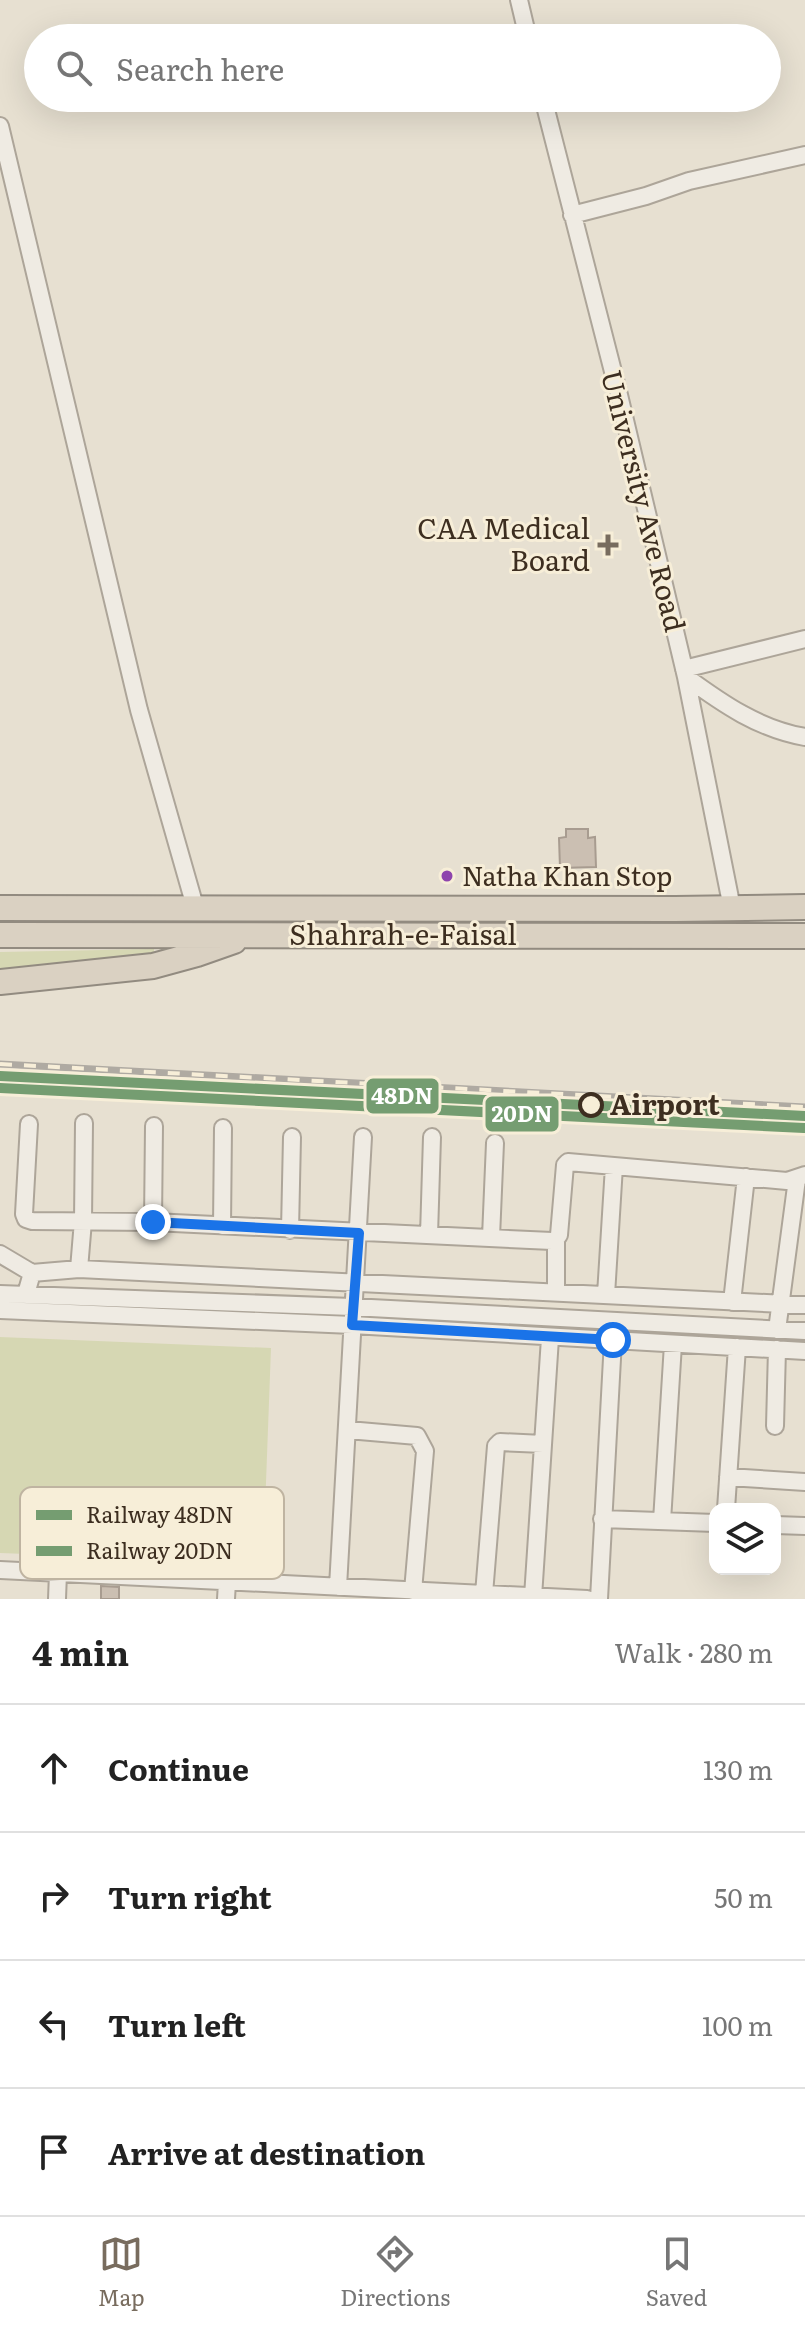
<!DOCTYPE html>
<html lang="en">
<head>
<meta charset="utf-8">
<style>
	:root { --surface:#fff; --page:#f6f6f6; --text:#222; --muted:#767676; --line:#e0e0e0; --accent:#786c5e }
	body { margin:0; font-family:Literata,serif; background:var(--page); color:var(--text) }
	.controls { position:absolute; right:24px; bottom:24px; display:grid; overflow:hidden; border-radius:16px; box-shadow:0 8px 32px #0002 }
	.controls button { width:72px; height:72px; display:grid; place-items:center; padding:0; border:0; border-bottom:2px solid var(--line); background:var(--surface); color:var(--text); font:40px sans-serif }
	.stop { position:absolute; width:24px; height:24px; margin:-18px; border:6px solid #1a73e8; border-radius:50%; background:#fff }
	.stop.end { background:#1a73e8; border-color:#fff; box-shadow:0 2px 8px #0008 }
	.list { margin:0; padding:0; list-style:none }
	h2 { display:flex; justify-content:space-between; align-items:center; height:104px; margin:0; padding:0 32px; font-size:34px }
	h2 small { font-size:26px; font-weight:400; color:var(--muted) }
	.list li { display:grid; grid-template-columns:52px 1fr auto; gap:24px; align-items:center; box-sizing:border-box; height:128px; padding:0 32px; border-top:2px solid var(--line) }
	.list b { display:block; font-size:30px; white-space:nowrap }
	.list em { font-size:26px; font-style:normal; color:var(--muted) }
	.icon { flex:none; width:44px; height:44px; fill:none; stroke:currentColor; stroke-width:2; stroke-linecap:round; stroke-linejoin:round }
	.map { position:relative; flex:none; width:805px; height:1599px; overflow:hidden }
	.search { position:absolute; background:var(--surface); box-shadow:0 8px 32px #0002; left:24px; right:24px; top:24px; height:88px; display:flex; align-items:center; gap:20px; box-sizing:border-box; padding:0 28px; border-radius:44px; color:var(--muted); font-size:30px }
	.sheet { height:616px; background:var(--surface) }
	nav { display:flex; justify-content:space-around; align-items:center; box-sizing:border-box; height:112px; border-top:2px solid var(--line); background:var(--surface); font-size:22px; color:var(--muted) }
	nav a { display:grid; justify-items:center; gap:4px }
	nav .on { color:var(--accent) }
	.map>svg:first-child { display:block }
	.green { fill:#d6d7b3 }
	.building { fill:#cbbfb2; stroke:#a89c90; stroke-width:2 }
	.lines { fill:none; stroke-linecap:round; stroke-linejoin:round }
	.minor-casing { stroke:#ada599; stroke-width:20 }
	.highway-casing { stroke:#928b80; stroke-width:28 }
	.minor { stroke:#efebe3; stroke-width:16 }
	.highway { stroke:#dad1c2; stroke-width:24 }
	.rail-casing { stroke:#afaaa2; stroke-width:7 }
	.rail { stroke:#f7eed8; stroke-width:4; stroke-dasharray:12; stroke-linecap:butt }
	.rail-1-casing { stroke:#f7eed8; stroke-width:16 }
	.rail-2-casing { stroke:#f7eed8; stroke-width:16 }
	.rail-1 { stroke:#759d71; stroke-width:10 }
	.rail-2 { stroke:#759d71; stroke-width:10 }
	.route { stroke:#1a73e8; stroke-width:10 }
	.poi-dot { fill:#786c5e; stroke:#f7eed8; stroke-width:3 }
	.bus-dot { fill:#8e44ad; stroke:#f7eed8; stroke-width:3 }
	.stop-dot { fill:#f7eed8; stroke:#3d2e20; stroke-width:4 }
	.labels { text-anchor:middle; stroke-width:6; stroke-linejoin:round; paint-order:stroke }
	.bus-label { font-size:26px; fill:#3d2e20; stroke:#f7eed8; text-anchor:start }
	.street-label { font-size:28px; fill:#3d2e20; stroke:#f7eed8 }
	.poi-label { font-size:28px; fill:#3d2e20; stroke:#f7eed8; text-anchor:end }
	.stop-label { font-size:28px; font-weight:bold; fill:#3d2e20; stroke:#f7eed8; text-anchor:start }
	.key { fill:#f7eed8; stroke:#bfb4a1; stroke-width:2 }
	.key-label { font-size:22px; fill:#3d2e20 }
	.line-badge { stroke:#f7eed8; stroke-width:3 }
	.badge-label { font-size:22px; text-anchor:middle; font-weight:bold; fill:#fff }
</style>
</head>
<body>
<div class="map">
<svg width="805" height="1599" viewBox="0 0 805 1599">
	<rect width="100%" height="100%" fill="#e7e0d1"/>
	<path class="green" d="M 154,949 L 154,960 L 0,973 L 0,952 Z
		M 0,1337 L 271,1348 L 263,1563 L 0,1553 Z"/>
	<path class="building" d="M 566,829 L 588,829 L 588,838 L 595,837 L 596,867 L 560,868 L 559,838 L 566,837 Z
		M 101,1586 L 119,1587 L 119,1599 L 101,1599 Z"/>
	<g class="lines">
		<g class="minor-casing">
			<path id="minor" d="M 519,0 L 528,38
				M 543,98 L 619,395 L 686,677 L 732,908
				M 0,126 L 139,710 L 196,910
				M 572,215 L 646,196 L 689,181 L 805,155
				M 684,669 L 805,639
				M 686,677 C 723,704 759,729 805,737
				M 29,1124 L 24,1214 L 26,1219 L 32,1221 L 153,1222 L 552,1241 L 556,1239
				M 153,1222 L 154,1126
				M 222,1226 L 223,1128
				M 290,1230 L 292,1137
				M 429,1235 L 432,1137
				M 491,1237 L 495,1143
				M 0,1254 L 32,1273
				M 79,1269 L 83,1221 L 84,1123
				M 556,1292 L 556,1239 L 559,1235 L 565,1165 L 568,1162 L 787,1181 L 805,1175
				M 0,1294 L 352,1307 L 805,1331
				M 26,1294 L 32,1273 L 79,1269 L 805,1305
				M 606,1295 L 614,1166
				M 732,1302 L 746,1177
				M 0,1310 L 352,1325 L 805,1351
				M 777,1330 L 797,1179
				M 775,1426 L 777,1349
				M 348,1430 L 417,1436 L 425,1451 L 413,1591
				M 728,1477 L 805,1482
				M 726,1509 L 737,1347
				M 602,1519 L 715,1523
				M 662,1521 L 673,1344
				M 775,1525 L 805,1526
				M 0,1570 L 587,1599
				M 338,1587 L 363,1137
				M 484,1594 L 496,1446 L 500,1442 L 543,1444
				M 533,1597 L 550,1338
				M 57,1599 L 58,1573
				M 226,1599 L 227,1582
				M 599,1599 L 613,1340"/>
		</g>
		<g class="highway-casing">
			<path id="highway" d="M 0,908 L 675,909 L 805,907
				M 0,935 L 805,936
				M 0,982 L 153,966 L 197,954 L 234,941"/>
		</g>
		<use href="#minor" class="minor"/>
		<use href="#highway" class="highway"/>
		<g class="rail-casing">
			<path id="rail" d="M 0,1064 L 805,1107"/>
		</g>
		<use href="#rail" class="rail"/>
		<g class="rail-1-casing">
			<path id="rail-1" d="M 0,1076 L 805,1116"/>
		</g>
		<g class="rail-2-casing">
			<path id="rail-2" d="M 0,1088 L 804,1128"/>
		</g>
		<use href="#rail-1" class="rail-1"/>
		<use href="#rail-2" class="rail-2"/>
	</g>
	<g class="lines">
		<path class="route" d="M 153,1222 L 359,1233 L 352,1325 L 613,1340"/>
	</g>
	<path class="poi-dot" d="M604 533h8v8h8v8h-8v8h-8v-8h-8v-8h8z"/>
	<circle class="bus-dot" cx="447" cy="876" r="7"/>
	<circle class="stop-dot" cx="591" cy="1105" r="11"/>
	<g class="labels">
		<g class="bus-label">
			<text x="462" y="886">Natha Khan Stop</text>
		</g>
		<g class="street-label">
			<text transform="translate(643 501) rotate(76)" y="10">University Ave Road</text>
			<text x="403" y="945">Shahrah-e-Faisal</text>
		</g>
		<g class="poi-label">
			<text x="590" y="539">CAA Medical<tspan x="590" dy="32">Board</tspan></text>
		</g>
		<g class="stop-label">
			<text x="610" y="1115">Airport</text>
		</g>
	</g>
	<rect x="20" y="1487" width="264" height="92" rx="12" class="key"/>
	<rect x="36" y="1510" width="36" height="10" fill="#759d71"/>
	<rect x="36" y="1546" width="36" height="10" fill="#759d71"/>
	<g class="key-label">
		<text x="86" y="1523">Railway 48DN</text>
		<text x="86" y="1559">Railway 20DN</text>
	</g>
	<g class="line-badge">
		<rect x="365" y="1077" width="75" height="38" rx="8" fill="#759d71"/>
		<rect x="484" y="1095" width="76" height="38" rx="8" fill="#759d71"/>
	</g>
	<g class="badge-label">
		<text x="402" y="1104">48DN</text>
		<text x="522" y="1122">20DN</text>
	</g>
</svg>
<div class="controls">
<button><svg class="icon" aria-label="layers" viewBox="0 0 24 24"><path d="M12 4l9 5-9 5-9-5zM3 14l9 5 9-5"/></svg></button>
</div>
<div class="stop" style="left:613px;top:1340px"></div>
<div class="stop end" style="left:153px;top:1222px"></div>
<div class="search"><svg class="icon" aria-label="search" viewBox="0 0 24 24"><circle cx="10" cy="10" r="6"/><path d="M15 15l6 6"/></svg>Search here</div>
</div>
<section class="sheet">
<h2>4 min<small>Walk · 280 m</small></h2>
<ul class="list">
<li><svg class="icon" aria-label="ahead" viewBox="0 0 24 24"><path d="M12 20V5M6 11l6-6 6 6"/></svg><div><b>Continue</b></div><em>130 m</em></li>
<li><svg class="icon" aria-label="right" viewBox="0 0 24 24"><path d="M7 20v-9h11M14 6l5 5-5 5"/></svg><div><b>Turn right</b></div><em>50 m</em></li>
<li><svg class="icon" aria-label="left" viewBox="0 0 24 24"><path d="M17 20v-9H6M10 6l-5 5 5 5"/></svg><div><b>Turn left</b></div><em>100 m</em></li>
<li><svg class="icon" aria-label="arrive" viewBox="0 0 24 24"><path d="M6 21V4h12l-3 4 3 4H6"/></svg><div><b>Arrive at destination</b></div></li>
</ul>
</section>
<nav>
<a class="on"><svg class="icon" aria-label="map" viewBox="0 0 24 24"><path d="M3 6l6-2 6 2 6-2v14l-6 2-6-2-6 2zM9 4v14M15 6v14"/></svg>Map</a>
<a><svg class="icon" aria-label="directions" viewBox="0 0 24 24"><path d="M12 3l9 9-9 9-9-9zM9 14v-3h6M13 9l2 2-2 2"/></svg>Directions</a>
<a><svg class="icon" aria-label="saved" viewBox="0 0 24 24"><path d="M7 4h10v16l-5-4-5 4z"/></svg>Saved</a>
</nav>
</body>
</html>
